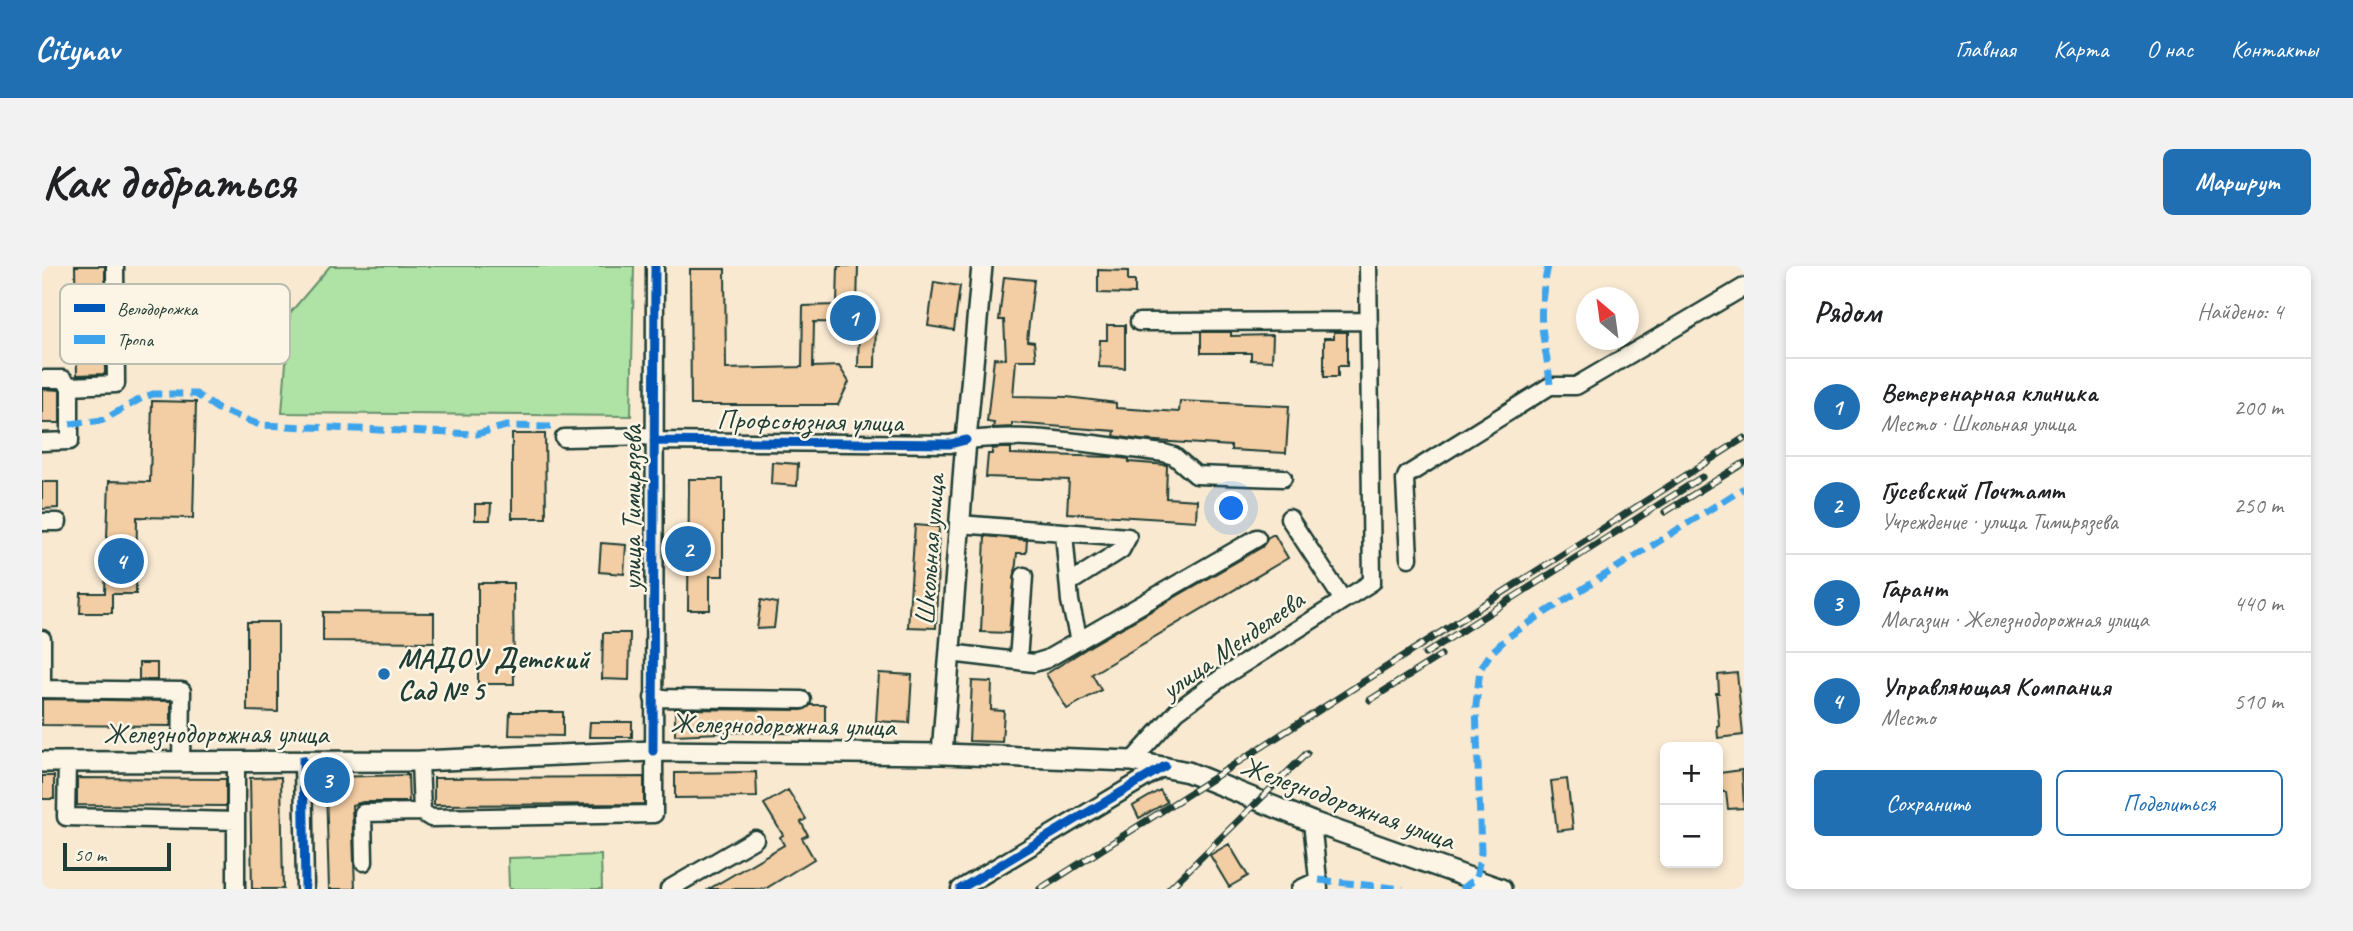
<!DOCTYPE html>
<html lang="ru">
<head>
<meta charset="utf-8">
<style>
	:root { --surface:#fff; --page:#f2f2f2; --text:#202124; --muted:#757577; --line:#e0e0e0; --accent:#1f6fb2 }
	body { margin:0; font-family:Caveat,sans-serif; background:var(--page); color:var(--text) }
	.controls { position:absolute; right:21px; bottom:21px; display:grid; overflow:hidden; border-radius:10px; box-shadow:0 4px 10px #0003 }
	.controls button { width:63px; height:63px; display:grid; place-items:center; padding:0; border:0; border-bottom:2px solid var(--line); background:var(--surface); color:var(--text); font:35px sans-serif }
	.compass { position:absolute; left:1534px; top:21px; width:63px; height:63px; border-radius:50%; background:var(--surface); box-shadow:0 4px 10px #0003; rotate:331deg }
	.scale { position:absolute; left:21px; bottom:18px; width:108px; box-sizing:border-box; padding-left:7px; border:4px solid #1f3d34; border-top:0; font-size:19px; line-height:24px; white-space:nowrap; color:#1f3d34; -webkit-text-stroke:5px #fcf5e5; paint-order:stroke }
	.you { position:absolute; left:1190px; top:243px; width:24px; height:24px; margin:-18px; border:5px solid #fff; border-radius:50%; background:#1a73e8; box-shadow:0 0 0 10px #1a73e833 }
	.badge { display:grid; place-items:center; width:46px; height:46px; border-radius:50%; background:var(--accent); color:#fff; font-size:23px; font-weight:700 }
	.pin { position:absolute; translate:-50% -50%; border:4px solid #fff; box-shadow:0 2px 7px #0006 }
	.list { margin:0; padding:0; list-style:none }
	h2 { display:flex; justify-content:space-between; align-items:center; height:91px; margin:0; padding:0 28px; font-size:30px }
	h2 small { font-size:23px; font-weight:400; color:var(--muted) }
	.list li { display:grid; grid-template-columns:46px 1fr auto; gap:21px; align-items:center; box-sizing:border-box; height:98px; padding:0 28px; border-top:2px solid var(--line) }
	.list b { display:block; font-size:26px; white-space:nowrap }
	.list p { margin:0; font-size:23px; white-space:nowrap; color:var(--muted) }
	.list em { font-size:23px; font-style:normal; color:var(--muted) }
	.actions { display:flex; gap:14px; padding:21px 28px }
	.actions a { flex:1; padding:16px 0; border:2px solid var(--accent); border-radius:10px; text-align:center; font-size:24px; color:var(--accent) }
	.actions .main { background:var(--accent); color:#fff }
	.map { position:relative; flex:none; width:1702px; height:623px; overflow:hidden; border-radius:10px }
	header { display:flex; align-items:center; gap:42px; box-sizing:border-box; height:98px; padding:0 35px; background:var(--accent); color:#fff }
	header strong { font-size:33px }
	nav { display:flex; gap:38px; margin-inline-start:auto; font-size:24px }
	.intro { display:flex; align-items:center; justify-content:space-between; box-sizing:border-box; height:168px; padding:0 42px }
	h1 { margin:0; font-size:49px }
	.button { padding:18px 32px; border-radius:10px; background:var(--accent); color:#fff; font-size:24px; font-weight:700 }
	main { display:flex; gap:42px; padding:0 42px }
	aside { flex:1; background:var(--surface); border-radius:10px; box-shadow:0 4px 10px #0003 }
	.map>svg:first-child { display:block }
	.green { fill:#afe3a5; stroke:#67906c; stroke-width:2 }
	.building { fill:#f3cda3; stroke:#1f3d34; stroke-width:2 }
	.lines { fill:none; stroke-linecap:round; stroke-linejoin:round }
	.minor-casing { stroke:#1f3d34; stroke-width:21 }
	.major-casing { stroke:#1f3d34; stroke-width:24 }
	.minor { stroke:#fcf5e5; stroke-width:16 }
	.major { stroke:#fcf5e5; stroke-width:19 }
	.rail-casing { stroke:#1f3d34; stroke-width:7 }
	.rail { stroke:#fcf5e5; stroke-width:4.5; stroke-dasharray:13; stroke-linecap:butt }
	.quiet { stroke:#3da4eb; stroke-width:7; stroke-dasharray:14 7; stroke-linecap:butt }
	.cycleway-casing { stroke:#fcf5e5; stroke-width:13 }
	.cycleway { stroke:#0057b8; stroke-width:9 }
	.poi-dot { fill:#1f6fb2; stroke:#fcf5e5; stroke-width:2.5 }
	.labels { text-anchor:middle; stroke-width:5; stroke-linejoin:round; paint-order:stroke }
	.street-label { font-size:28px; fill:#1f3d34; stroke:#fcf5e5 }
	.poi-label { font-size:28px; font-weight:bold; fill:#1f3d34; stroke:#fcf5e5; text-anchor:start }
	.key { fill:#fcf5e5; stroke:#babeb0; stroke-width:2 }
	.key-label { font-size:19px; fill:#1f3d34 }
</style>
</head>
<body>
<header>
<strong>Citynav</strong>
<nav><a>Главная</a><a>Карта</a><a>О нас</a><a>Контакты</a></nav>
</header>
<div class="intro"><h1>Как добраться</h1><a class="button">Маршрут</a></div>
<main>
<div class="map">
<svg width="1702" height="623" viewBox="0 0 1702 623">
	<rect width="100%" height="100%" fill="#f9e9d1"/>
	<filter id="ink" filterUnits="userSpaceOnUse"><feTurbulence type="fractalNoise" baseFrequency=".0143" numOctaves="2"/><feDisplacementMap in="SourceGraphic" scale="14" xChannelSelector="R" yChannelSelector="G"/><feConvolveMatrix kernelMatrix="1 2 1 2 8 2 1 2 1" color-interpolation-filters="sRGB"/></filter>
	<g filter="url(#ink)">
		<path class="green" d="M 288,0 L 592,0 L 589,150 L 240,147 L 248,47 Z
			M 559,589 L 560,623 L 467,623 L 466,592 Z"/>
		<path class="building" d="M 33,0 L 63,0 L 63,108 L 35,109 Z
			M 796,0 L 816,0 L 815,40 L 820,40 L 820,47 L 834,47 L 833,101 L 816,101 L 817,57 L 772,56 L 771,101 L 797,100 L 807,116 L 796,139 L 649,139 L 648,3 L 683,3 L 684,103 L 760,101 L 761,40 L 795,39 Z
			M 1056,4 L 1086,5 L 1086,15 L 1093,15 L 1093,28 L 1056,27 Z
			M 962,11 L 992,14 L 985,75 L 992,76 L 994,94 L 974,94 L 971,130 L 1025,131 L 1074,137 L 1074,142 L 1137,146 L 1138,135 L 1247,140 L 1244,187 L 1189,184 L 1189,180 L 1099,174 L 1072,170 L 1073,165 L 970,157 L 970,161 L 951,162 L 952,157 L 945,156 L 952,92 L 964,93 L 962,54 L 957,54 Z
			M 892,16 L 918,20 L 912,64 L 886,60 Z
			M 1065,59 L 1083,59 L 1083,102 L 1057,101 L 1058,74 L 1065,74 Z
			M 1159,66 L 1189,66 L 1189,70 L 1231,69 L 1230,95 L 1209,94 L 1209,87 L 1159,87 Z
			M 1292,66 L 1305,66 L 1305,100 L 1296,100 L 1296,111 L 1282,111 L 1282,72 L 1292,72 Z
			M 0,123 L 18,124 L 18,157 L 0,157 Z
			M 110,135 L 154,136 L 151,252 L 95,251 L 94,328 L 70,328 L 70,347 L 38,347 L 39,327 L 63,327 L 67,215 L 108,216 Z
			M 470,168 L 503,168 L 504,252 L 470,252 Z
			M 959,182 L 969,182 L 969,188 L 1071,191 L 1087,193 L 1087,196 L 1125,199 L 1124,232 L 1155,234 L 1154,255 L 1025,247 L 1027,214 L 944,211 L 946,188 L 950,188 L 950,183 Z
			M 730,196 L 756,198 L 755,220 L 729,218 Z
			M 647,213 L 681,213 L 681,310 L 668,310 L 668,344 L 646,344 Z
			M 0,216 L 16,216 L 16,242 L 0,243 Z
			M 433,238 L 449,238 L 448,254 L 433,254 Z
			M 873,259 L 897,261 L 894,362 L 866,361 Z
			M 1232,268 L 1246,292 L 1050,408 L 1059,424 L 1025,443 L 1004,408 L 1050,379 L 1220,281 L 1225,272 Z
			M 943,270 L 985,274 L 984,287 L 975,287 L 967,367 L 939,366 Z
			M 559,277 L 584,279 L 582,308 L 557,306 Z
			M 436,317 L 471,317 L 472,418 L 436,418 Z
			M 719,334 L 735,337 L 732,362 L 715,363 Z
			M 281,346 L 392,347 L 392,376 L 281,375 Z
			M 205,356 L 236,356 L 236,446 L 205,445 Z
			M 561,367 L 588,367 L 587,414 L 560,413 Z
			M 97,397 L 115,397 L 115,414 L 97,414 Z
			M 837,407 L 870,409 L 867,457 L 834,455 Z
			M 1695,407 L 1701,469 L 1676,472 L 1675,460 L 1677,459 L 1674,427 L 1677,427 L 1676,409 Z
			M 930,415 L 950,416 L 949,444 L 962,445 L 960,476 L 927,475 Z
			M 0,433 L 129,435 L 129,460 L 0,459 Z
			M 769,439 L 783,439 L 783,468 L 701,466 L 633,469 L 633,443 L 760,444 Z
			M 468,446 L 521,446 L 521,470 L 467,469 Z
			M 548,456 L 590,456 L 590,471 L 547,471 Z
			M 1700,504 L 1702,542 L 1686,543 L 1684,526 L 1680,526 L 1677,507 Z
			M 714,506 L 715,531 L 633,532 L 633,507 Z
			M 366,509 L 367,536 L 321,536 L 310,539 L 313,623 L 287,623 L 284,522 L 285,514 L 290,511 Z
			M 0,510 L 12,510 L 12,533 L 0,533 Z
			M 239,511 L 241,623 L 210,623 L 208,512 Z
			M 602,511 L 602,538 L 392,539 L 392,512 Z
			M 35,512 L 184,513 L 184,540 L 35,539 Z
			M 1525,513 L 1531,563 L 1515,565 L 1509,515 Z
			M 746,524 L 764,553 L 759,556 L 766,569 L 760,572 L 772,593 L 723,623 L 667,623 L 742,579 L 738,571 L 741,569 L 722,538 Z
			M 1118,524 L 1125,536 L 1097,552 L 1091,540 Z
			M 1187,578 L 1206,610 L 1187,621 L 1168,589 Z"/>
		<g class="lines">
			<g class="minor-casing">
				<path id="minor" d="M 1097,56 L 1327,55
					M 0,113 L 21,113 L 28,120
					M 522,172 L 612,170
					M 612,175 L 908,178 C 969,162 1059,180 1122,187 L 1132,190 L 1154,209 L 1241,212
					M 0,176 L 28,175 L 28,120 L 74,118 L 73,0
					M 1247,252 L 1301,334
					M 0,256 L 16,256
					M 917,258 L 1086,271 L 1079,284 L 1027,317
					M 1022,267 L 1028,335 L 1037,375
					M 1367,292 L 1363,214 L 1365,209 L 1508,120 L 1534,120 L 1702,21
					M 0,373 L 0,423
					M 908,387 L 992,397 L 1005,393 L 1215,272
					M 976,395 L 982,310
					M 0,423 L 140,425 L 139,496
					M 611,432 L 760,434
					M 261,494 L 263,623
					M 378,495 L 380,546 L 389,552 L 612,548 L 613,0
					M 1090,495 L 1135,445 L 1182,410 L 1330,316 L 1326,0
					M 25,496 L 24,551 L 194,555
					M 194,497 L 194,623
					M 1270,556 L 1277,623
					M 322,596 L 321,547 L 380,546
					M 627,623 L 713,573
					M 918,623 L 1123,500
					M 1258,623 L 1277,614"/>
			</g>
			<g class="major-casing">
				<path id="major" d="M 900,488 L 924,174 L 940,0
					M 0,496 L 378,495 L 611,485 L 900,488 L 1090,495 L 1146,506 L 1270,556 L 1459,623"/>
			</g>
			<use href="#minor" class="minor"/>
			<use href="#major" class="major"/>
			<g class="rail-casing">
				<path id="rail" d="M 1623,246 L 1702,197
					M 1383,388 L 1660,211
					M 1328,434 L 1399,389
					M 998,623 L 1702,172
					M 1127,623 L 1265,487"/>
			</g>
			<use href="#rail" class="rail"/>
			<path class="quiet" d="M 1506,0 C 1502,19 1498,41 1500,60 C 1502,81 1507,100 1508,120
				M 28,158 L 61,154 L 100,132 L 111,128 L 154,128 L 176,143 L 218,159 L 435,168 L 464,160 L 509,161
				M 1277,614 L 1361,623
				M 1419,623 L 1434,613 L 1439,586 L 1434,439 L 1438,403 L 1449,387 L 1466,371 L 1499,349 L 1702,222"/>
			<g class="cycleway-casing">
				<path id="cycleway" d="M 612,175 L 908,178 L 924,174
					M 611,485 L 613,0
					M 261,494 L 263,623
					M 918,623 L 1123,500"/>
			</g>
			<use href="#cycleway" class="cycleway"/>
		</g>
	</g>
	<circle class="poi-dot" cx="342" cy="408" r="7"/>
	<g class="labels">
		<g class="street-label">
			<text transform="translate(768 154) rotate(1)" y="10">Профсоюзная улица</text>
			<text transform="translate(589 242) rotate(-90)" y="10">улица Тимирязева</text>
			<text transform="translate(887 284) rotate(-86)" y="10">Школьная улица</text>
			<text transform="translate(1190 378) rotate(-35)" y="10">улица Менделеева</text>
			<text transform="translate(741 458) rotate(1)" y="10">Железнодорожная улица</text>
			<text x="174" y="477">Железнодорожная улица</text>
			<text transform="translate(1306 536) rotate(20)" y="10">Железнодорожная улица</text>
		</g>
		<g class="poi-label">
			<text x="356" y="402">МАДОУ Детский<tspan x="356" dy="32">Сад № 5</tspan></text>
		</g>
	</g>
	<rect x="18" y="18" width="230" height="80" rx="10" class="key"/>
	<rect x="32" y="38" width="31" height="8" fill="#0057b8"/>
	<rect x="32" y="69" width="31" height="9" fill="#3da4eb"/>
	<g class="key-label">
		<text x="75" y="49">Велодорожка</text>
		<text x="75" y="80">Тропа</text>
	</g>
</svg>
<div class="controls">
<button>+</button>
<button>−</button>
</div>
<svg class="compass" viewBox="-18 -18 36 36"><path d="M0-13l5 13h-10z" fill="#e53935"/><path d="M0 13l5-13h-10z" fill="#757577"/></svg>
<div class="scale">50 m</div>
<div class="you"></div>
<div class="pin badge" style="left:811px;top:52px">1</div>
<div class="pin badge" style="left:646px;top:283px">2</div>
<div class="pin badge" style="left:285px;top:514px">3</div>
<div class="pin badge" style="left:79px;top:295px">4</div>
</div>
<aside>
<h2>Рядом<small>Найдено: 4</small></h2>
<ul class="list">
<li><span class="badge">1</span><div><b>Ветеренарная клиника</b><p>Место · Школьная улица</p></div><em>200 m</em></li>
<li><span class="badge">2</span><div><b>Гусевский Почтамт</b><p>Учреждение · улица Тимирязева</p></div><em>250 m</em></li>
<li><span class="badge">3</span><div><b>Гарант</b><p>Магазин · Железнодорожная улица</p></div><em>440 m</em></li>
<li><span class="badge">4</span><div><b>Управляющая Компания</b><p>Место</p></div><em>510 m</em></li>
</ul>
<div class="actions"><a class="main">Сохранить</a><a>Поделиться</a></div>
</aside>
</main>
</body>
</html>
